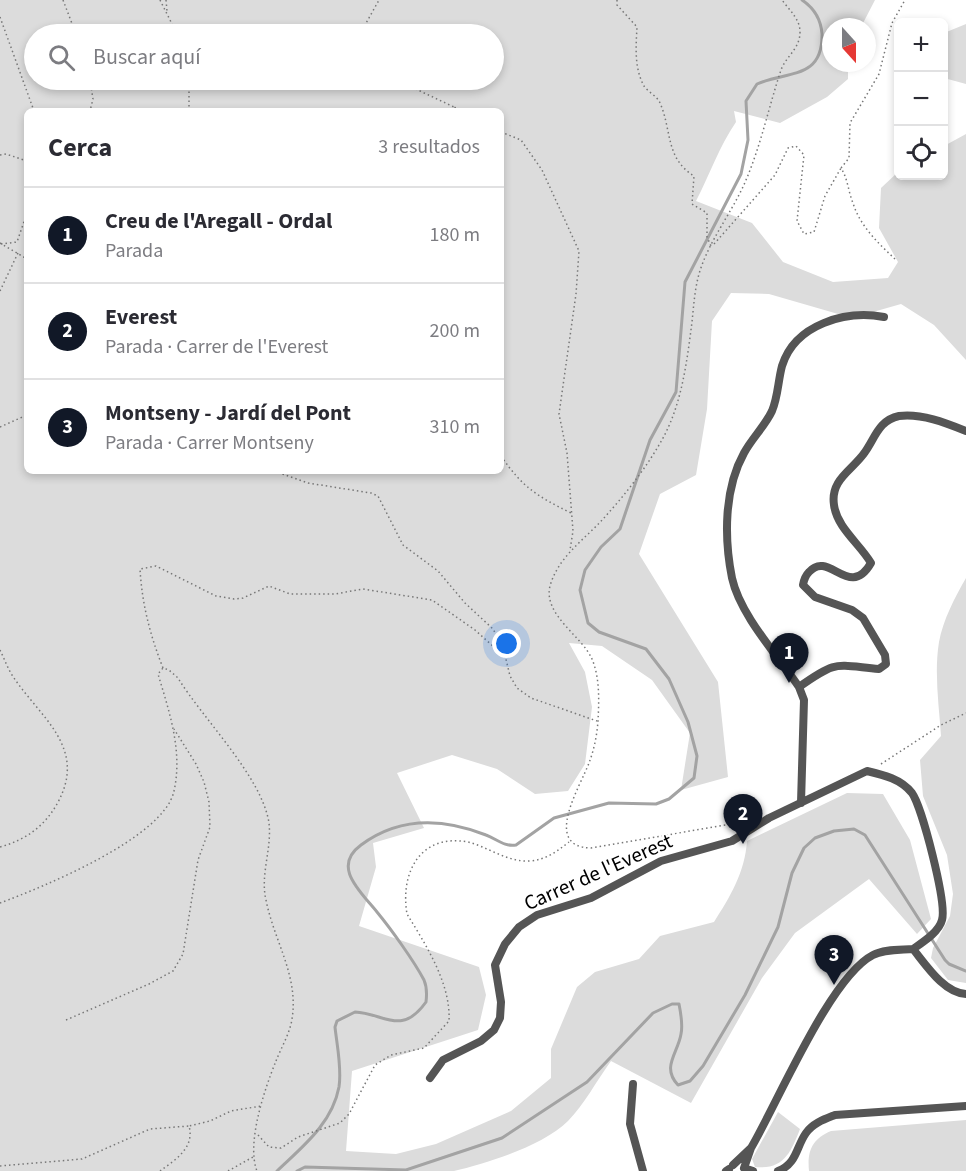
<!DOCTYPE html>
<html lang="es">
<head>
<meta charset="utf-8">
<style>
	:root { --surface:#fff; --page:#f2f2f3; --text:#2b2b33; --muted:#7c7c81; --line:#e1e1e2; --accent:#111827 }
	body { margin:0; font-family:"Source Sans 3",sans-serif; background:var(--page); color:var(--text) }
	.controls { position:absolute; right:18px; top:18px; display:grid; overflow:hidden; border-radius:9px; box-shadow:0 3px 9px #0003 }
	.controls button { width:54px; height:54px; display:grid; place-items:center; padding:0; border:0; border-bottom:2px solid var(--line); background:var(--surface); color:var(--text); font:30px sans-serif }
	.compass { position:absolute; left:822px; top:18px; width:54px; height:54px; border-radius:50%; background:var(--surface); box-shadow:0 3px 9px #0003; rotate:159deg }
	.you { position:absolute; left:507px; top:644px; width:21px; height:21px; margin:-15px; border:4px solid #fff; border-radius:50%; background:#1a73e8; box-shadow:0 0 0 9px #1a73e833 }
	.badge { display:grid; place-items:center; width:39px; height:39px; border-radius:50%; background:var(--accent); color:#fff; font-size:20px; font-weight:700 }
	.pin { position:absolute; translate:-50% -50px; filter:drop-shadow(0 2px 3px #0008) }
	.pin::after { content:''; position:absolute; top:32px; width:21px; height:18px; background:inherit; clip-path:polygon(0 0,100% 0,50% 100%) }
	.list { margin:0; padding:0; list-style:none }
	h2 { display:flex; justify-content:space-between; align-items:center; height:78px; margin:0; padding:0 24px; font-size:26px }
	h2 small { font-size:20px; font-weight:400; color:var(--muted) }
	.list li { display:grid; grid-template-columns:39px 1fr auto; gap:18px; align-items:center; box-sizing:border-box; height:96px; padding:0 24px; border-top:2px solid var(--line) }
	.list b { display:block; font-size:22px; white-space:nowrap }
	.list p { margin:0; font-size:20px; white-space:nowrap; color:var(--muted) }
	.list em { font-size:20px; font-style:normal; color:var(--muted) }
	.icon { flex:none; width:33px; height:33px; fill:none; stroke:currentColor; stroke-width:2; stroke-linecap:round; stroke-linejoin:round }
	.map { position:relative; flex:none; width:966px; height:1171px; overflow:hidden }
	.search { position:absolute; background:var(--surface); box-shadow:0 3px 9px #0003; left:24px; top:24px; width:480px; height:66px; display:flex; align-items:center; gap:15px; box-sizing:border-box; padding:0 21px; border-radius:33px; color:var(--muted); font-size:22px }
	.panel { position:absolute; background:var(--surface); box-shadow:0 3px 9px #0003; left:24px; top:108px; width:480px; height:366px; border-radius:9px }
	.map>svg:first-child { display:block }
	.green { fill:#dcdcdc; fill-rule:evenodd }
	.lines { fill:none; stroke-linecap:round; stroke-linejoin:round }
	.stream { stroke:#a3a3a3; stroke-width:3 }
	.path { stroke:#777; stroke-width:1.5; stroke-dasharray:1.5 3; stroke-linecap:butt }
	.minor { stroke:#555; stroke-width:8 }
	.labels { text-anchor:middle; stroke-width:4.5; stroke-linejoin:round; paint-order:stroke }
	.street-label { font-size:21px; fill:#000; stroke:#fff }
</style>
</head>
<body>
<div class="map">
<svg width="966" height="1171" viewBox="0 0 966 1171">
	<rect width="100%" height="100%" fill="#fff"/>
	<path class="green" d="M 0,0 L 875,0 L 861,27 L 831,27 L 831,63 L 848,63 L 848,79 L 827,97 L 780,123 L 734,111 L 736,122 C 719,147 710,174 696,201 L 752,223 L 783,262 L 833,282 L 888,278 L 898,262 L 879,228 L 881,188 L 898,172 L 898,176 L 944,176 L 944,146 L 966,134 L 966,360 L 934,325 L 901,304 L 852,318 L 769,294 L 731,293 L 712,321 L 707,409 L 696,475 L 660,494 L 639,554 L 718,682 L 728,777 L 681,790 L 690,733 L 652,680 L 602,646 L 569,643 L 585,672 L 592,707 L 585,764 L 568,791 L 535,794 L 497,769 L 452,755 L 397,773 L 424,828 L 373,843 L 376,867 L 359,926 L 479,967 L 486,995 L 478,1030 L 352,1071 L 346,1151 L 396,1154 L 436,1144 L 511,1111 L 551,1078 L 551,1049 L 577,987 L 595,972 L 639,959 L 660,936 L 714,922 C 730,897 745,872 747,841 L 847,793 L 883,794 L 910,840 L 931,919 L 917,934 L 869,879 L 795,933 L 762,978 L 691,1103 L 611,1061 C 597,1080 584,1105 568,1121 C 543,1146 487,1163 454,1171 L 0,1171 ZM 34,34 L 494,34 L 494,80 L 34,80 ZM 27,111 L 501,111 L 501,471 L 27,471 Z
		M 966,24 L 966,84 L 944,78 L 944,33 Z
		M 966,578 L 966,983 L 948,980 L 931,958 L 933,948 L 950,916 L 953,894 L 947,855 L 923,796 L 920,760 L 941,736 C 939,705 934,673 939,642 C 943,620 955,597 966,578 Z
		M 778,1112 L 800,1129 C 791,1152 784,1170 755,1167 L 752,1159 Z
		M 966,1120 L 966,1171 L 809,1171 C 807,1151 812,1139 831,1131 Z"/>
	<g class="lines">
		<path class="stream" d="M 277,1171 C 302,1147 332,1124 339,1087 C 342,1068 337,1046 335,1027 L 337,1021 L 355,1012 C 384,1013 401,1037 426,1002 C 427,994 427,987 424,980 C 414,961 391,929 377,912 C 361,892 331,867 361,845 C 400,816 443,818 486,835 C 497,839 504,847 516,845 L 554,818 L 609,803 L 656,804 L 669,799 L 694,778 L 697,756 L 688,722 L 669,679 L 646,649 L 599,632 L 588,623 L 580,590 L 585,570 L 601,547 L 620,529 L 650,440 L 676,392 L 685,282 L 741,174 L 748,140 L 746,101 L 757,84 C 786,71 823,80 822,34 C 821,20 814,8 802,0
			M 297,1171 L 305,1167 L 406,1170 L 502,1138 L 587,1082 L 653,1013 L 672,1004 L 679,1004 C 681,1014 683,1025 681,1034 C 678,1053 661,1067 678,1085 L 690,1081 L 703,1066 L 745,995 L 778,927 L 792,873 L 804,848 L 815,838 L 834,831 L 854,829 L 865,835 L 945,960 L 949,964 L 966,971"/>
		<path class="path" d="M 63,0 L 76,34
			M 160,0 L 177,34
			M 166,0 L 167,11
			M 617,0 L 617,5 L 637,27 C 636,46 634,68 644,86 C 648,92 657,96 660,103 C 672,130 665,158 694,176 L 692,204 L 707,213 L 707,237 L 711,246
			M 0,17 L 34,111
			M 360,34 L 379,0
			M 90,80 L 93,99 L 90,111
			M 381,80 L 403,83 L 454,107
			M 189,111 L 189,80
			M 454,111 L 454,107 L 463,111
			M 501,132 L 521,140 L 542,170 L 579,251 L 576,294 L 559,414 L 567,453 L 573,531 L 570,550
			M 0,155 L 6,154 L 27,161
			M 0,243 L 27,259
			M 1,244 L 17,242 L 27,213
			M 714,244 L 775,175 L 788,148 L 796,146 L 804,155 L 797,221 L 804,234 L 814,232 L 825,196 L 841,168
			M 895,259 C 878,243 860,226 853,203 C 848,191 848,179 841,168 L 849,158 L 850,123 L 879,74 L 892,23 L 905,0
			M 0,291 L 18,253
			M 0,427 L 27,415
			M 501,456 C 523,488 537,496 571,513
			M 274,471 L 308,483 L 371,493 L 378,496 L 403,545 L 438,571 L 465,603 L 493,629 L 503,647 L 510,676 L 517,688 L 531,698 L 597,721
			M 0,650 C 4,658 7,667 12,675 C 39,717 89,747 57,804 C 44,827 25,840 0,847
			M 163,668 C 150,635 142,604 140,569 L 156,566 L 216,596 L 234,599 L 243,598 L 269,586 L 290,594 L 335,594 L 363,589 L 432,600 L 475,630 L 505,657
			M 881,764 L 941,725 L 966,713
			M 743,822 L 591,848 C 542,847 580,787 589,763 C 594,750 597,735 598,721 C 599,701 600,678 592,659 C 582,636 543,615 550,586 C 558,557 584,540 603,519 C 625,495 647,467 663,438 C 682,403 687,361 692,322 C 694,303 695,283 702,265 C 713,235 734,209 746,180 C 761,145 769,106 781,70 C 786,56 800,49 800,32 C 800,19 790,11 782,0
			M 0,903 C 43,887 164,838 174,791 C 183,751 169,711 158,674 L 163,668 L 169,670 L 178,678 C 203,719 262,777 269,823 C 272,849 260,875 266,900 C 274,941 299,976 292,1019 C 290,1033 281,1048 276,1061 C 265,1088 246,1143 257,1171
			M 66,1020 L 149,984 L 173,971 L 183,954 L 198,860 L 210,827 L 209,802 L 204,782 L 196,764 L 174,729
			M 258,1135 L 269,1147 L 281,1148 L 298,1137 L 340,1123 L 349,1114 L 375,1065 L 391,1055 L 424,1048 L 449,1021 C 451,984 426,945 407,914 C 400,873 420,833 468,842 C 488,847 507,862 529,861 C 546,860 556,852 569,842
			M 0,1166 L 82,1159 L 150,1129 L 189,1126
			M 160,1171 C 175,1160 195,1148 189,1126 L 210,1121 L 231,1111 L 261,1106
			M 228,1171 L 253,1157"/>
		<path class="minor" d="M 799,687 C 837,660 834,665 879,669 L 886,664 L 885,655 L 863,618 L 852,610 L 815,597 L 803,585 C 804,579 805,576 809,572 C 829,549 849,601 871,563 C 860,544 837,528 834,505 C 830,479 853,470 865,452 C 875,438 879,420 899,416 C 921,413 946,423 966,431
			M 801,803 L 804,700 L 799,687 C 778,656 740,615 732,578 C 724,538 724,489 744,453 C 752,438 765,426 772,411 C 778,397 778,381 782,366 C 795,324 846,310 884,317
			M 913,949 C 926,965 944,993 966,994
			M 430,1078 L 443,1060 L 481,1041 L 494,1030 L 500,1018 L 501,1002 L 495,965 L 505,944 L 519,927 L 537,915 L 591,898 L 661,861 L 732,841 L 769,818 L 867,771 C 884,775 901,779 912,793 C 922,807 947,903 942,920 C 939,932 923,942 913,949
			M 633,1084 L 630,1124 L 643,1171
			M 751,1148 L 744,1168 L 753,1171
			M 733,1165 L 751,1148 C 778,1102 830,977 873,955 C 884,949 900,950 913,949
			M 726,1171 L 729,1169
			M 778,1171 C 797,1164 796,1147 806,1133 C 813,1123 825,1119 835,1115 L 966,1106"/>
	</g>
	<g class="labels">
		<g class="street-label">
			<text transform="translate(598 872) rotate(-24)" y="7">Carrer de l'Everest</text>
		</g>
	</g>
</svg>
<div class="controls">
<button>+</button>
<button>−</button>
<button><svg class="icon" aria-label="locate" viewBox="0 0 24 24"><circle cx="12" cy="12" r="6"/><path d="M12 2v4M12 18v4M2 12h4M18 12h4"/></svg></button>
</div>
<svg class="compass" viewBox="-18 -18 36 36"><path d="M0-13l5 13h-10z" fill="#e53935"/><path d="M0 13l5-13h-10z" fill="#7c7c81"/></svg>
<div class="you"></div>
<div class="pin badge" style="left:789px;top:683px">1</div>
<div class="pin badge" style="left:743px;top:844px">2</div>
<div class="pin badge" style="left:834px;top:985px">3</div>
<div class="search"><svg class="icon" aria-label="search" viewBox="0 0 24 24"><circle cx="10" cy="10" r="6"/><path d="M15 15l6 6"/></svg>Buscar aquí</div>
<section class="panel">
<h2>Cerca<small>3 resultados</small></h2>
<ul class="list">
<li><span class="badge">1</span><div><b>Creu de l'Aregall - Ordal</b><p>Parada</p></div><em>180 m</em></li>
<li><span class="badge">2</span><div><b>Everest</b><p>Parada · Carrer de l'Everest</p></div><em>200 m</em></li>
<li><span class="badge">3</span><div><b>Montseny - Jardí del Pont</b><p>Parada · Carrer Montseny</p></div><em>310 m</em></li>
</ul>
</section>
</div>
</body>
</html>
